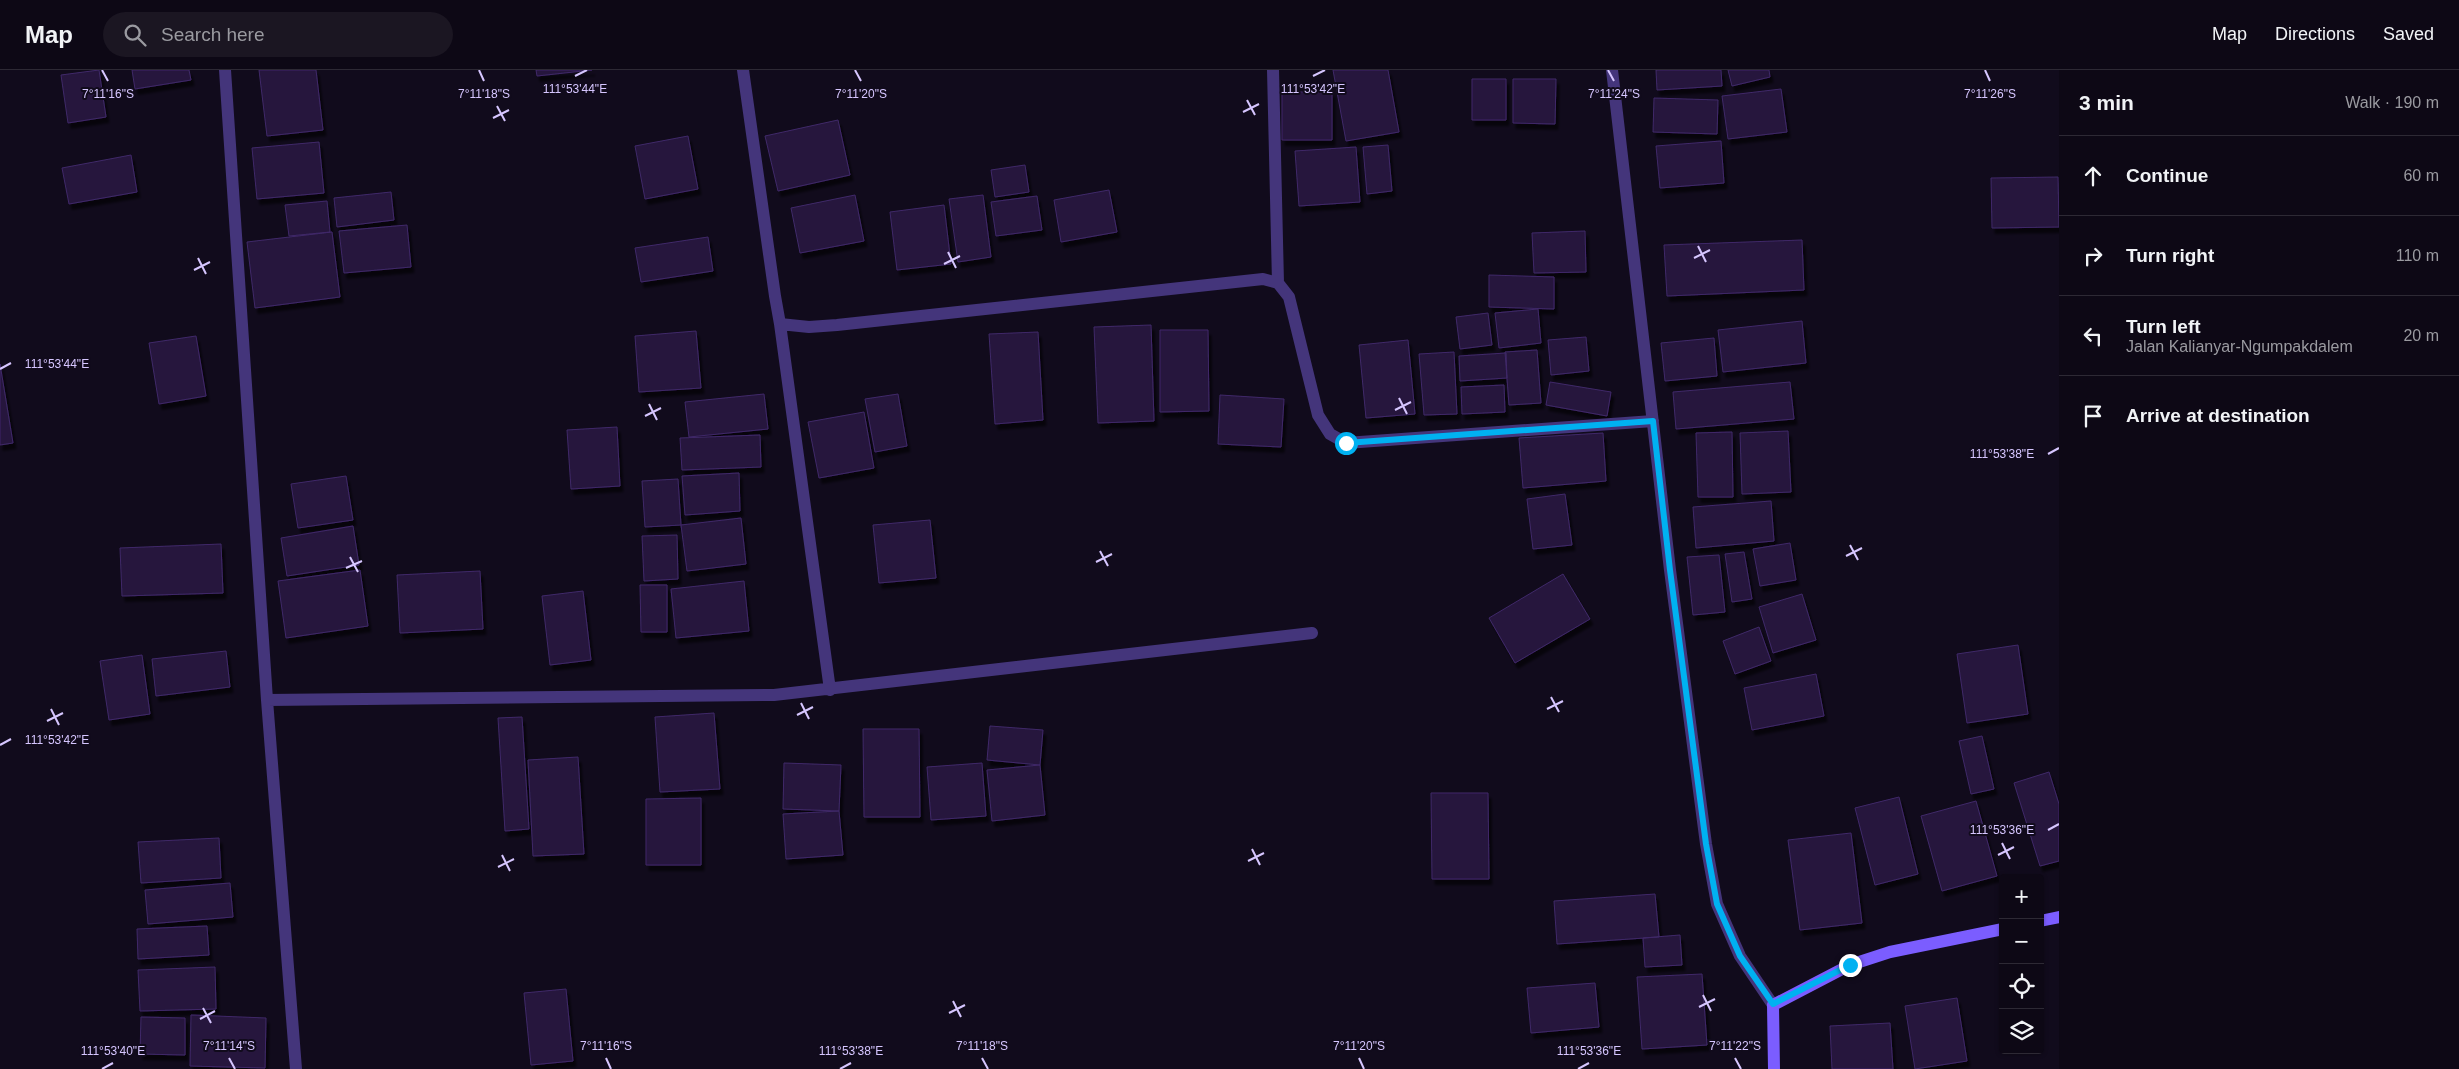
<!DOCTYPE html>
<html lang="en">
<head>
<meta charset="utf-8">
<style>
	:root { --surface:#0d0815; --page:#1b1622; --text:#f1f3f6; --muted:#9a9aa0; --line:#2d2934 }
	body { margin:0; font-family:Helvetica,sans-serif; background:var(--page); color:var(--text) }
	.controls { position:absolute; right:15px; bottom:15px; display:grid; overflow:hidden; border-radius:5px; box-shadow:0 1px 4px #0004 }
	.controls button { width:45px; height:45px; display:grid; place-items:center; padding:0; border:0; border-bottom:1px solid var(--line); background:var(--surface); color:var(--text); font:25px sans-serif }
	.stop { position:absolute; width:15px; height:15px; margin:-11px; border:4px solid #00b1f1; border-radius:50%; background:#fff }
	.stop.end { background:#00b1f1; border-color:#fff; box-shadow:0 1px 5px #0008 }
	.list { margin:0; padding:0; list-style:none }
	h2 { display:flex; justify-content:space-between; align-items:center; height:65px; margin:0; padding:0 20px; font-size:21px }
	h2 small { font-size:16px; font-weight:400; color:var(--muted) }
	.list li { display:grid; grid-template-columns:32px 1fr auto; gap:15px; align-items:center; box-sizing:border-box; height:80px; padding:0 20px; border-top:1px solid var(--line) }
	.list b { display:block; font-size:19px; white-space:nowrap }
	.list p { margin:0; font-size:16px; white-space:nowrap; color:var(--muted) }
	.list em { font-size:16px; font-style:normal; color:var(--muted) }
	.icon { flex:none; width:28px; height:28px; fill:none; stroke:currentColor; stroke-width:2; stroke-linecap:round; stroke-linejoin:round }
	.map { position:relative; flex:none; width:2059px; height:999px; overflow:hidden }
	header { display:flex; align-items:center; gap:30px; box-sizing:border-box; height:70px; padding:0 25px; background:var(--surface); border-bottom:1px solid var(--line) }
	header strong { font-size:24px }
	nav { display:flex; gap:28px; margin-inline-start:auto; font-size:18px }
	.search { width:350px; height:45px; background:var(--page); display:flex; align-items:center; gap:12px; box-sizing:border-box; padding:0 18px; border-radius:28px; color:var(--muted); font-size:19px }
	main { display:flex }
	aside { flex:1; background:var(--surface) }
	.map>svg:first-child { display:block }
	.building { fill:#25173d; stroke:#402969; filter:url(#shadow) }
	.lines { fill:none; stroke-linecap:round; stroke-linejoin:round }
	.street { stroke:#44357b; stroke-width:12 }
	.secondary { stroke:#7b5dff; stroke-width:12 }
	.route { stroke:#00b1f1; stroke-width:6 }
	.ticks { fill:none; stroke:#d6c6ff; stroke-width:2 }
	.ticks-label { font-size:12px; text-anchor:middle; fill:#d6c6ff; stroke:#110b1c; stroke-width:4; stroke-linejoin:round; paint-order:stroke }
</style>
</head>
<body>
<header>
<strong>Map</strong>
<div class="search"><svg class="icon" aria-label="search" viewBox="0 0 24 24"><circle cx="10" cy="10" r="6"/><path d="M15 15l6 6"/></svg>Search here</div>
<nav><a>Map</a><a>Directions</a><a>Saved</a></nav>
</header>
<main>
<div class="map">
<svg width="2059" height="999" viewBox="0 0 2059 999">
	<defs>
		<filter id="shadow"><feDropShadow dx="3" dy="5.5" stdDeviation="1" flood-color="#0009"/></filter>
	</defs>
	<rect width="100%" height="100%" fill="#110b1c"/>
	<path class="building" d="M 99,0 L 106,47 L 68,53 L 61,5 Z
		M 132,0 L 189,0 L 191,10 L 135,19 Z
		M 259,0 L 316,0 L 323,60 L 267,66 Z
		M 536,0 L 592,0 L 537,6 Z
		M 1333,0 L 1388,0 L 1399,62 L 1346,71 Z
		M 1656,0 L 1721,0 L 1722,16 L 1657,20 Z
		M 1728,0 L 1769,0 L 1770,7 L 1732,16 Z
		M 1472,9 L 1506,9 L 1506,50 L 1472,50 Z
		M 1513,9 L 1556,9 L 1555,54 L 1513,53 Z
		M 1781,19 L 1787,62 L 1728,69 L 1722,26 Z
		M 1282,22 L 1332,22 L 1332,70 L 1282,70 Z
		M 1654,28 L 1718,30 L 1717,64 L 1653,62 Z
		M 838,50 L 850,105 L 778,121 L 765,66 Z
		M 688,66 L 698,119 L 645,129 L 635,76 Z
		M 1721,71 L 1724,113 L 1660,118 L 1656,76 Z
		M 319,72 L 324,123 L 257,129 L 252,78 Z
		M 1388,75 L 1392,121 L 1367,124 L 1363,77 Z
		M 1356,77 L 1360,132 L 1299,136 L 1295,81 Z
		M 131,85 L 137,122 L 69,134 L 62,98 Z
		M 1025,95 L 1029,122 L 995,127 L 991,100 Z
		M 2058,107 L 2059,157 L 1992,158 L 1991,108 Z
		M 1109,120 L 1117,162 L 1061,172 L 1054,130 Z
		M 391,122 L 394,150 L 337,157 L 334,128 Z
		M 855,125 L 864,171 L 800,183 L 791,138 Z
		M 983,125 L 991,187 L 958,192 L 949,129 Z
		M 1037,126 L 1042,160 L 996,166 L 991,132 Z
		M 327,131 L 330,162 L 289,166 L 285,135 Z
		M 944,135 L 951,194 L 897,200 L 890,142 Z
		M 407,155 L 411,197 L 344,203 L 339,161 Z
		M 1585,161 L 1586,202 L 1534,203 L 1532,163 Z
		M 332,162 L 340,227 L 255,238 L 247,172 Z
		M 708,167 L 713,201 L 641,212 L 635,178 Z
		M 1802,170 L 1804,220 L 1667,226 L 1664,175 Z
		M 1489,205 L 1554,207 L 1554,239 L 1489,237 Z
		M 1538,239 L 1541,273 L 1499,278 L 1495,243 Z
		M 1488,243 L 1492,275 L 1460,279 L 1456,247 Z
		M 1802,251 L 1806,293 L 1723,302 L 1718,260 Z
		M 1151,255 L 1154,351 L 1098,353 L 1094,257 Z
		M 1160,260 L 1208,260 L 1209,341 L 1160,342 Z
		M 696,261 L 701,318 L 639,322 L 635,266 Z
		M 1038,262 L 1043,350 L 995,354 L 989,264 Z
		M 196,266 L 206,326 L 159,334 L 149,273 Z
		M 1586,267 L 1589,301 L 1551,305 L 1548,270 Z
		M 1714,268 L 1717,306 L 1665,311 L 1661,273 Z
		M 1408,270 L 1415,344 L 1366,348 L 1359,275 Z
		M 1537,280 L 1541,333 L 1509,335 L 1505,282 Z
		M 1454,282 L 1457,344 L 1424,345 L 1419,284 Z
		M 1506,283 L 1507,308 L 1460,311 L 1459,286 Z
		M 0,294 L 13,373 L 0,375 Z
		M 1550,312 L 1611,322 L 1607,346 L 1546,335 Z
		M 1790,312 L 1794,349 L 1676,359 L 1673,322 Z
		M 1504,315 L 1505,342 L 1462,344 L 1461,317 Z
		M 764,324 L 768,359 L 689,367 L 685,332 Z
		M 898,324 L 907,376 L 875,382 L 865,329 Z
		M 1220,325 L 1284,329 L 1281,377 L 1218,374 Z
		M 864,342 L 874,398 L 819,408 L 808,352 Z
		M 617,357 L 620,416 L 571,419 L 567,360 Z
		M 1788,361 L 1791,422 L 1742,424 L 1740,363 Z
		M 1732,362 L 1733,427 L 1698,427 L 1696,363 Z
		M 1603,363 L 1606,411 L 1523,418 L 1519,368 Z
		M 760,365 L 761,397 L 682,400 L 680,368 Z
		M 739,403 L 740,441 L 685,445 L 682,406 Z
		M 346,406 L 353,450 L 298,458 L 291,414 Z
		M 678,409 L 681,455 L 645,457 L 642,411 Z
		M 1565,424 L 1572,475 L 1533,479 L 1527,429 Z
		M 1771,431 L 1774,471 L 1696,478 L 1693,437 Z
		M 741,448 L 746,494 L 687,501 L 681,455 Z
		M 930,450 L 936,508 L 879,513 L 873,455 Z
		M 353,456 L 359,495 L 287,506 L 281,468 Z
		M 677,465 L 678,509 L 644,511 L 642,466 Z
		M 1790,473 L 1796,510 L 1760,516 L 1753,479 Z
		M 221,474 L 223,523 L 122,526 L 120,478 Z
		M 1744,482 L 1752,529 L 1732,532 L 1725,484 Z
		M 1719,485 L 1725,542 L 1693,545 L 1687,487 Z
		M 360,500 L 368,556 L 286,568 L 278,511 Z
		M 480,501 L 483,559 L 400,563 L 397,505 Z
		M 1563,504 L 1590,549 L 1515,593 L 1489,548 Z
		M 744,511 L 749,561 L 676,568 L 671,519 Z
		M 640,515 L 667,515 L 667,562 L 641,562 Z
		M 583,521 L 591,590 L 550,595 L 542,526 Z
		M 1802,524 L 1816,570 L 1773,583 L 1759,537 Z
		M 1759,557 L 1771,591 L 1735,604 L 1723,571 Z
		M 2018,575 L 2028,644 L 1967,653 L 1957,584 Z
		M 226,581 L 230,617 L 156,626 L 152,589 Z
		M 142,585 L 150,644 L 109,650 L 100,591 Z
		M 1816,604 L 1824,646 L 1752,660 L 1744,618 Z
		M 714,643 L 720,719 L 660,722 L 655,647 Z
		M 522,647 L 529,759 L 505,761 L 498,648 Z
		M 990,656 L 1043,660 L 1040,695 L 987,690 Z
		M 863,659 L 919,659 L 920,747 L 864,747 Z
		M 1982,666 L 1994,719 L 1971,724 L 1959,671 Z
		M 578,687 L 584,784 L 533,786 L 528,690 Z
		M 784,693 L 841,695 L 839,741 L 783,739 Z
		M 982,693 L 986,746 L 931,750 L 927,697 Z
		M 1040,695 L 1045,745 L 992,751 L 987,700 Z
		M 2049,702 L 2059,734 L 2059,791 L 2040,796 L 2014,713 Z
		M 1431,723 L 1488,723 L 1489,809 L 1432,809 Z
		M 1899,727 L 1918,804 L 1875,815 L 1855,738 Z
		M 701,728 L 701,795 L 646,795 L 646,729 Z
		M 1976,731 L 1997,806 L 1942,821 L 1921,746 Z
		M 839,741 L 843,785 L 786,789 L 783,744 Z
		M 1851,763 L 1862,853 L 1800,860 L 1788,770 Z
		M 219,768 L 221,808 L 141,813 L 138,772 Z
		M 230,813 L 233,847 L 148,854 L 145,820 Z
		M 1655,824 L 1659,867 L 1557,874 L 1554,831 Z
		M 207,856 L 209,885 L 138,889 L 137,859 Z
		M 1680,865 L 1682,895 L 1645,897 L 1643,868 Z
		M 215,897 L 216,939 L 140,941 L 138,900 Z
		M 1702,904 L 1707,975 L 1642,979 L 1637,907 Z
		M 1595,913 L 1599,957 L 1531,963 L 1527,918 Z
		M 566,919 L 573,991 L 531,995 L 524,923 Z
		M 1957,928 L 1967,991 L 1915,999 L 1905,936 Z
		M 191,945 L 266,948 L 265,998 L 190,996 Z
		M 141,947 L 185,948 L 185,985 L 140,984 Z
		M 1890,953 L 1893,999 L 1832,999 L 1830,956 Z"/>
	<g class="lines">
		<path class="street" d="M 225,0 L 267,630 L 296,999
			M 743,0 L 775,226 L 780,254 L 809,257 L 837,255 L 1263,209 L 1278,213 L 1289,227 L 1318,345 L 1330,364 L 1346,373 L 1653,351
			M 1273,0 L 1278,213
			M 1612,0 L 1670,500 L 1706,774 L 1717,834 L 1740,886 L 1773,935
			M 780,254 L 830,620
			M 267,630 L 774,625 L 1312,563"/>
		<path class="secondary" d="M 2040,851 L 2059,847
			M 1774,999 L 1773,935 L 1850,895 L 1890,882 L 2003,859"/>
	</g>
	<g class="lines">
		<path class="route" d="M 1346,373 L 1653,351 L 1670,500 L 1706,774 L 1717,834 L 1740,886 L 1773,934 L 1850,895"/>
	</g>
	<path class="ticks" d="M 102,0 L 108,11M 479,0 L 484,11M 855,0 L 861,11M 1608,0 L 1614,11M 1985,0 L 1990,11M 575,6 L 587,0M 1313,6 L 1325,0M 1247,30 L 1255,45M 497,36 L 505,51M 1243,42 L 1259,34M 493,48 L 509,40M 1698,176 L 1706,192M 948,182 L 956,198M 198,188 L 206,204M 1694,188 L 1710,180M 944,194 L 960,186M 194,200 L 210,192M 0,299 L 11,293M 1399,328 L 1407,344M 649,334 L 657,350M 1395,340 L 1411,332M 645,346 L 661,338M 2048,384 L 2059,378M 1850,475 L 1858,490M 1100,481 L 1108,496M 1846,486 L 1862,478M 350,487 L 358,502M 1096,492 L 1112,484M 346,498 L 362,491M 1551,627 L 1559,642M 801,633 L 809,649M 51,639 L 59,655M 1547,639 L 1563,631M 797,645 L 813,637M 47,651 L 63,643M 0,675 L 11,669M 2048,760 L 2059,754M 2002,773 L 2010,789M 1252,779 L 1260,795M 502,785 L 510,801M 1998,785 L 2014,777M 1248,791 L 1264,783M 498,797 L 514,789M 1703,925 L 1711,941M 953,931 L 961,947M 1699,937 L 1715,929M 203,938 L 211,953M 949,943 L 965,935M 200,949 L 215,941M 229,988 L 235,999M 606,988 L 611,999M 982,988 L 988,999M 1359,988 L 1364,999M 1735,988 L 1741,999M 102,999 L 113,993M 840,999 L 851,993M 1578,999 L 1589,993"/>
	<g class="ticks-label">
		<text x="575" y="23">111°53'44"E</text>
		<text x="1313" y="23">111°53'42"E</text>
		<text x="1990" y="28">7°11'26"S</text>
		<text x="108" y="28">7°11'16"S</text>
		<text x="484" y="28">7°11'18"S</text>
		<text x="861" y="28">7°11'20"S</text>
		<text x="1614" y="28">7°11'24"S</text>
		<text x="57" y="298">111°53'44"E</text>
		<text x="2002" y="388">111°53'38"E</text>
		<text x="57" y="674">111°53'42"E</text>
		<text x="2002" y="764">111°53'36"E</text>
		<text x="229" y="980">7°11'14"S</text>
		<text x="606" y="980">7°11'16"S</text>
		<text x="982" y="980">7°11'18"S</text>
		<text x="1359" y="980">7°11'20"S</text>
		<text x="1735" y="980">7°11'22"S</text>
		<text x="113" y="985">111°53'40"E</text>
		<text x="851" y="985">111°53'38"E</text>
		<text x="1589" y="985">111°53'36"E</text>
	</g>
</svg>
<div class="controls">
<button>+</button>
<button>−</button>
<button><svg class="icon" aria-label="locate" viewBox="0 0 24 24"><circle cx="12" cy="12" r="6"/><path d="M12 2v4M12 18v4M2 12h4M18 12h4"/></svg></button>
<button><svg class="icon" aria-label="layers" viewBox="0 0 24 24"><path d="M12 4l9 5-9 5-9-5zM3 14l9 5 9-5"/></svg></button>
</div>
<div class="stop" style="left:1346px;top:373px"></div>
<div class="stop end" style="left:1850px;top:895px"></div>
</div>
<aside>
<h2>3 min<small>Walk · 190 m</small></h2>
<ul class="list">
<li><svg class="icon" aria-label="ahead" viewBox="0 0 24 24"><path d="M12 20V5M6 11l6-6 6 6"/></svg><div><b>Continue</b></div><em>60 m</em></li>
<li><svg class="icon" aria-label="right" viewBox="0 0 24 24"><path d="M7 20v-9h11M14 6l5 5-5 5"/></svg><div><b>Turn right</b></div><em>110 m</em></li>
<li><svg class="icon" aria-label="left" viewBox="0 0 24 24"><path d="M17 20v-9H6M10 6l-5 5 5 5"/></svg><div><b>Turn left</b><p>Jalan Kalianyar-Ngumpakdalem</p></div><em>20 m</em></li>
<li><svg class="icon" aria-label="arrive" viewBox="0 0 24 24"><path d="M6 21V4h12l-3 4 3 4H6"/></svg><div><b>Arrive at destination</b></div></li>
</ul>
</aside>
</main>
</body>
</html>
